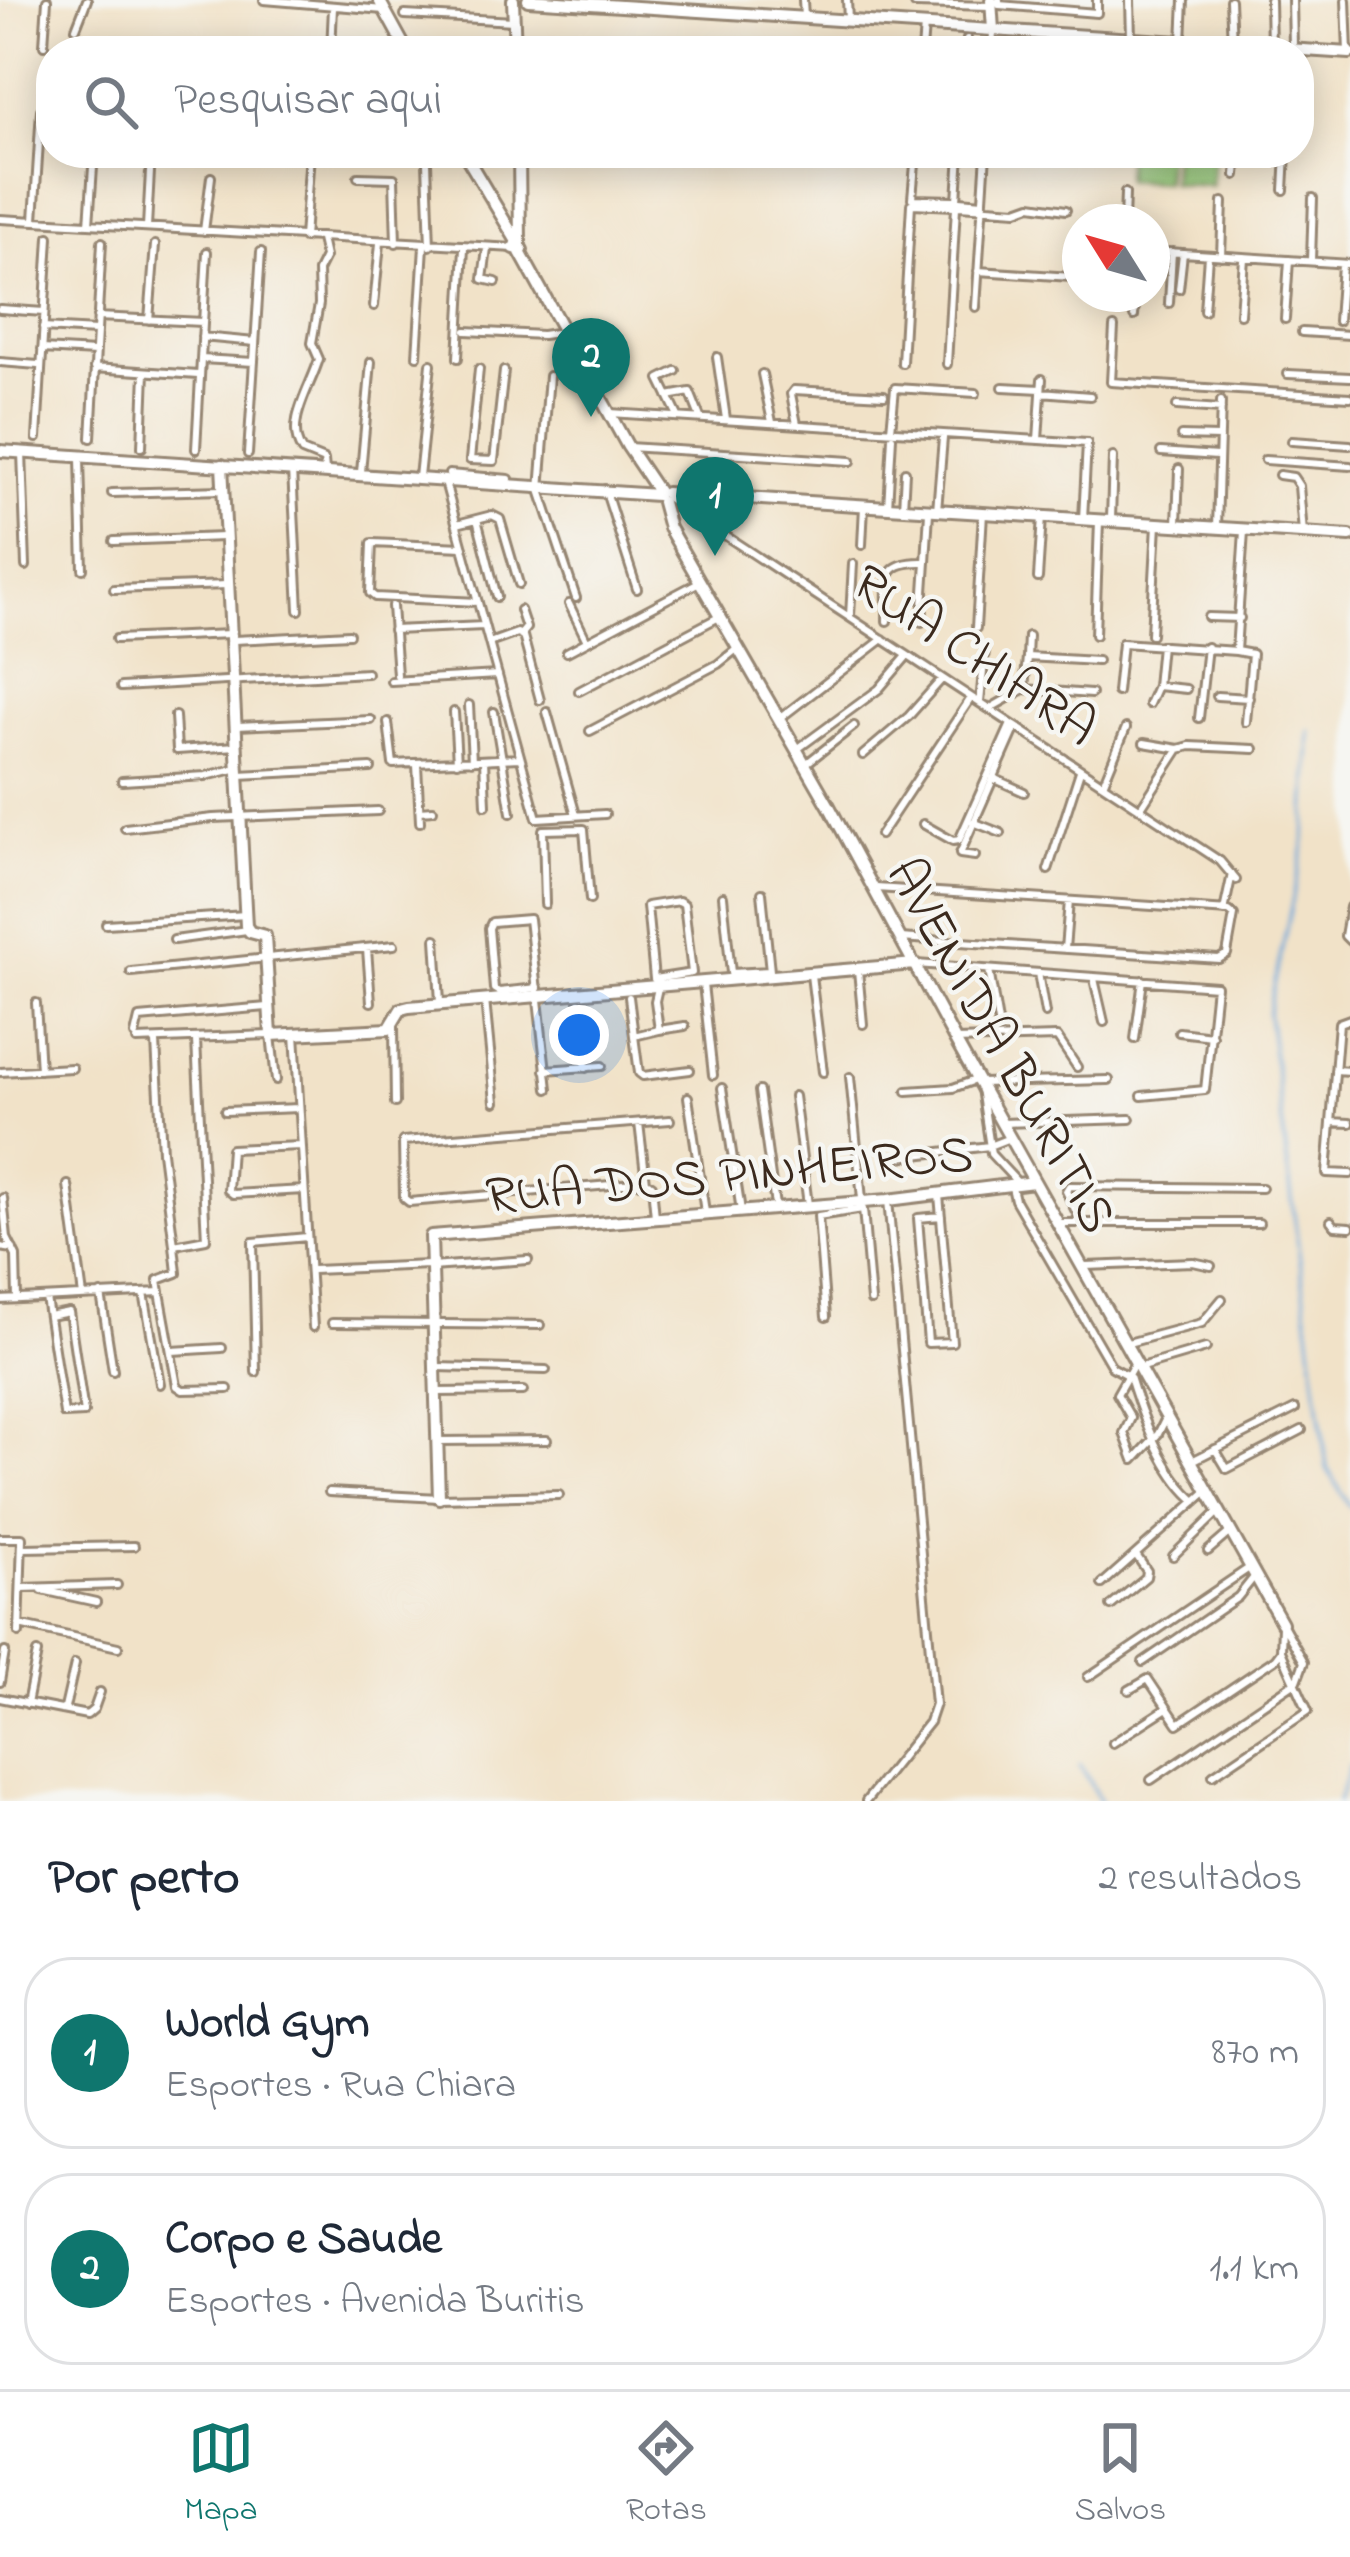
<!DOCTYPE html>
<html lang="pt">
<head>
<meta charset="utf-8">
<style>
	:root { --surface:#fff; --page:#f6f6f7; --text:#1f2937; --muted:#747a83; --line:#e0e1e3; --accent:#0f766e }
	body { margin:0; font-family:"Indie Flower",sans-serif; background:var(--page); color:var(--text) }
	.compass { position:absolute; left:1062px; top:204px; width:108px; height:108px; border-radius:50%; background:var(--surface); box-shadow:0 6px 30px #0003; rotate:307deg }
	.you { position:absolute; left:579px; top:1035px; width:42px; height:42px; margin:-30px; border:9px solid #fff; border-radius:50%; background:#1a73e8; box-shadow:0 0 0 18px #1a73e833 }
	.badge { display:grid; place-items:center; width:78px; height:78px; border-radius:50%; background:var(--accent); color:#fff; font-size:39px; font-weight:700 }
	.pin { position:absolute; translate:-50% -99px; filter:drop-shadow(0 3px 6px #0008) }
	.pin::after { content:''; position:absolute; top:63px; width:42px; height:36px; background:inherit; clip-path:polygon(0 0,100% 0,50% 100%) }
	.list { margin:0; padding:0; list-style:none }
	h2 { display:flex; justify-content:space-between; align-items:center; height:156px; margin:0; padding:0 48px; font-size:51px }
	h2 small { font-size:39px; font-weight:400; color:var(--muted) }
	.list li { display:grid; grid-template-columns:78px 1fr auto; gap:36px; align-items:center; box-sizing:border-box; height:192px; margin:0 24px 24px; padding:0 24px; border:3px solid var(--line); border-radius:48px }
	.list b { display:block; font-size:45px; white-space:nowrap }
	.list p { margin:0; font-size:39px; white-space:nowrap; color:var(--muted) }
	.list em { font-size:39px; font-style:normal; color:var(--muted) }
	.icon { flex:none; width:66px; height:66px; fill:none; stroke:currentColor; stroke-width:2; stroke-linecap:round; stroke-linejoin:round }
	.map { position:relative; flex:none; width:1350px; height:1801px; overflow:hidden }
	.search { position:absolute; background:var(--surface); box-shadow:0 6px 30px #0003; left:36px; right:36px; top:36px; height:132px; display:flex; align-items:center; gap:30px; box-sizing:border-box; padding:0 42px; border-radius:48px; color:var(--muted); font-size:45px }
	.sheet { height:588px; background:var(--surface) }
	nav { display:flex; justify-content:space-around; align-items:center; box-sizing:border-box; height:168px; border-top:3px solid var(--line); background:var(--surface); font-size:33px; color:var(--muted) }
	nav a { display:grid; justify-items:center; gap:6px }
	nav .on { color:var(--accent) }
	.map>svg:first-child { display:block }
	.green { fill:#92c374; stroke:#667649; stroke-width:3 }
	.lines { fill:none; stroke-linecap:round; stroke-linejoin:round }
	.stream { stroke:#68a6da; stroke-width:3 }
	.street-casing { stroke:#968673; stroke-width:12 }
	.secondary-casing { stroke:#968673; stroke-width:16 }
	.street { stroke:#fff; stroke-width:6 }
	.secondary { stroke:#fff; stroke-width:10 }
	.labels { text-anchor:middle; stroke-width:9; stroke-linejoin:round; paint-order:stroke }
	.street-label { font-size:54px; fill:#3b2a1e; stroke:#f6f6f2 }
</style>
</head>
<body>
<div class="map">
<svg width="1350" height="1801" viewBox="0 0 1350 1801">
	<rect width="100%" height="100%" fill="#f6f6f2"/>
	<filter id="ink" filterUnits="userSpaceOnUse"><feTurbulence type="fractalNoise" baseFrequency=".00833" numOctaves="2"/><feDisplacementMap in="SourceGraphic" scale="24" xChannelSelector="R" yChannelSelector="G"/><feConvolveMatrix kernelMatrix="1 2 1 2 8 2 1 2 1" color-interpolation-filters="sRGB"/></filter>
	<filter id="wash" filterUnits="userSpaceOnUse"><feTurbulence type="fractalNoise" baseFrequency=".004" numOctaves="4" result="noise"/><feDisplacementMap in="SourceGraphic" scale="48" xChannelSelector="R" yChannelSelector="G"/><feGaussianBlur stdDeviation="2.7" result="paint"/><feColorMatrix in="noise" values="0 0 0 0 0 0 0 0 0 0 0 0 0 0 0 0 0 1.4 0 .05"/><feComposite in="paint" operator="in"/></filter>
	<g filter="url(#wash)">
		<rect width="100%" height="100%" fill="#f1e2c8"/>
		<path class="green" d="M 1127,153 L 1167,153 L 1165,182 L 1125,180 Z
			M 1173,153 L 1214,153 L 1211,186 L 1171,183 Z"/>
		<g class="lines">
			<path class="stream" d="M 1310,731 L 1305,841 L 1268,1014 L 1327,1468 L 1350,1507
				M 1080,1765 L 1100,1801
				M 1338,1801 L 1350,1766"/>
		</g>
	</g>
	<g filter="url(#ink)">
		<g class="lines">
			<g class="street-casing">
				<path id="street" d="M 264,0 L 384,10
					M 803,0 L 804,18
					M 847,0 L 848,20
					M 999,0 L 999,5 L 1097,13 L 1097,0
					M 1130,0 L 1131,38
					M 1230,0 L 1232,44
					M 1270,0 L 1271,48
					M 1292,0 L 1293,47
					M 1346,0 L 1348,53
					M 915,4 L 991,6
					M 405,15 L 514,21
					M 76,28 L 87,0
					M 1182,42 L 1184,0
					M 44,45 L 47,0
					M 363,47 L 365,51
					M 331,51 L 333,7
					M 922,51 L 924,26
					M 966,51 L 967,39
					M 992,51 L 993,31
					M 427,162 L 430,246
					M 1236,175 L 1238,153
					M 358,177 L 394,178 L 396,243
					M 1284,190 L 1286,153
					M 912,198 L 916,153
					M 914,199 L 954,200
					M 957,200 L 960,153
					M 960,201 L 983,203
					M 913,204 L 954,206
					M 959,206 L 1017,210 L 1031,205 L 1066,210
					M 0,219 L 514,248
					M 34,220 L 41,110
					M 1124,222 L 1125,193
					M 89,224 L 94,153
					M 147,227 L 151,153
					M 204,231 L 211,177
					M 304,238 L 310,153
					M 321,239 L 325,257 L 318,271 L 319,304 L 312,343 L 319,359 C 311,387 284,424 302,451 L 324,460 L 325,470
					M 487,249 L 483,279 L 496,282
					M 1152,251 L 1350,264
					M 1221,256 L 1223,202
					M 1311,260 L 1313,198
					M 978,271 L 1072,277
					M 1179,289 L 1183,253
					M 1169,303 L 1172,252
					M 374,306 L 380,243
					M 976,307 L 986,153
					M 0,309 L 44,312
					M 1204,311 L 1208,255
					M 1240,314 L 1244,258
					M 1134,316 L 1136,294
					M 97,317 L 203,322
					M 1285,319 L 1289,260
					M 149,320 L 155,245
					M 1338,321 L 1342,265
					M 1114,327 L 1111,382 L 1350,397
					M 43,328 L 96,331
					M 466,331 L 542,335 L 563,332
					M 1302,332 L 1350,335
					M 202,337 L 255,342
					M 42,349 L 95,352
					M 417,356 L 424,246
					M 717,357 L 726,419
					M 458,358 L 464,248
					M 201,359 L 254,362
					M 0,362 L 38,365
					M 584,362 L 628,364
					M 902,363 L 911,204
					M 947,364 L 956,207 L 961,204 L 957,200 L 953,203 L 956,207
					M 94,368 L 198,375
					M 479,369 L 470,460 L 494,461 L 504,371
					M 676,371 L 660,379 L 678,416
					M 762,374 L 772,422
					M 1288,374 L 1350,377
					M 549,376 L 540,490 L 576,598
					M 1003,387 L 1041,389
					M 1041,392 L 1090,396
					M 668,396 L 690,392 L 700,417
					M 1177,406 L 1221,409
					M 610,413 L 1087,443 L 1083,519
					M 797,424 L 791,394 L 794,390 L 884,395
					M 891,430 L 895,388 L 976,393
					M 1181,436 L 1219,437
					M 37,438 L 49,237
					M 91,438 L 102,242
					M 1038,440 L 1042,379
					M 1292,441 L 1350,445
					M 142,447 L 145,372
					M 628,447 L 851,461
					M 196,449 L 207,252
					M 22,452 L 26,566
					M 1161,452 L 1217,456
					M 248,454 L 261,252
					M 80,458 L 83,569
					M 1265,460 L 1350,466
					M 292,470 L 299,610
					M 361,472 L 371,362
					M 449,474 L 509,479
					M 1279,475 L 1293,477 L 1299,486 L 1303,533
					M 419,477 L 431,364
					M 445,482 L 537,818 L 605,814
					M 605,489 L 637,589
					M 112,493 L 223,490
					M 668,498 L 1220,861 L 1236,880
					M 888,507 L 892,437
					M 903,508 L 905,472
					M 937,510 L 943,438
					M 477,519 L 497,597
					M 1111,519 L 1113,457
					M 457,524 L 492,515 L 500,519 L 519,584
					M 1177,525 L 1179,469
					M 1217,528 L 1221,401
					M 114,541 L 224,537
					M 862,545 L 864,506
					M 463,547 L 372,543 L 370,593 L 375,597 L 478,602
					M 1038,578 L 1042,517
					M 114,589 L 227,585
					M 569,604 L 587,641
					M 392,606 L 397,675
					M 520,610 L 526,628 L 521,634
					M 850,616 L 853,564
					M 1208,617 L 1240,618
					M 887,621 C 888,583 878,560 926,562 L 929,512
					M 922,622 L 926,562
					M 976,628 L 983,513
					M 393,630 L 484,626
					M 1151,634 L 1157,524
					M 1095,635 L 1099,521
					M 116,639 L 230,634
					M 234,640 L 349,634
					M 489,643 L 517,633 L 523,636 L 540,700
					M 1161,645 L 1157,686 L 1186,689
					M 1236,651 L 1252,654 L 1246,722
					M 567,652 L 701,581
					M 1027,657 L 1028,636
					M 391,681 L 498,675
					M 121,687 L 367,673
					M 1024,689 L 1027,657 L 1097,661
					M 579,691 L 719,617
					M 1117,692 L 1122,643 L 1236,651 L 1244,531
					M 1217,696 L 1249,698
					M 980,703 L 985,650
					M 1149,704 L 1157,686
					M 469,705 L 472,761
					M 989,709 L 1024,689 L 1091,694
					M 454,712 L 457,762
					M 494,712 L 511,813
					M 547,712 L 576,815
					M 175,716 L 177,750 L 237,746
					M 1199,718 L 1207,647
					M 779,719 L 883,639
					M 388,722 L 393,764 L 519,758
					M 237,726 L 371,720
					M 590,731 L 718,664 L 738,648
					M 1144,743 L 1179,749
					M 796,750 L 879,689 L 907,656
					M 863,755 L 909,716 L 942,679
					M 484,760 L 486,805
					M 807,763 L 854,726
					M 417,765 L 420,822
					M 239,775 L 371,768
					M 993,778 L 1024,792
					M 122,781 L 206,776 L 238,768
					M 1103,784 L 1126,728
					M 1140,809 L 1179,749 L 1190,746 L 1254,749
					M 420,811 L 433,810
					M 973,822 L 1001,833
					M 923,824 L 953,841 L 959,840 L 1011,724
					M 125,828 L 213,818 L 378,811
					M 880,835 L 971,698
					M 975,856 L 960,854 L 1016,727
					M 1048,870 L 1080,771
					M 876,888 L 1229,911 L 1234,915 L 1227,954 L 1219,959 L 900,938
					M 723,896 L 731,973 L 770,971 L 762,893
					M 679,901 L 684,904 L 692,973 L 654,979 L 647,906 Z
					M 545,904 L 543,830 L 584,829 L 590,900
					M 1350,907 L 1345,936 L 1350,941
					M 1224,911 L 1232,874
					M 106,924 L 246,915
					M 436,939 L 440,1002
					M 174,940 L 247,930
					M 367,949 L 371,1002
					M 1065,949 L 1069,901
					M 916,964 L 1216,986 L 1205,1090 L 1142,1096
					M 858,970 L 863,1024
					M 989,970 L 999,1028
					M 131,972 L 394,945
					M 1038,973 L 1045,1013
					M 811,975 L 823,1072
					M 1094,979 L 1104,1022
					M 703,984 L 713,1075
					M 538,988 L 499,992 L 494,989 L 489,928 L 492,922 L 529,919 L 548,1089
					M 658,988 L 655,1001 L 659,1030 L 634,1036 L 639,1073 L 643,1076 L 690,1070
					M 629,997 L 634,1036
					M 485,1000 L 495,1102
					M 36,1003 L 40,1070
					M 579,1003 L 586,1068
					M 1350,1019 L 1339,1023 L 1327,1173 L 1350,1174
					M 394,1026 L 395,1103
					M 659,1030 L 685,1026
					M 1179,1032 L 1212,1036
					M 295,1034 L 313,1327
					M 135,1035 L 139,1018 L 267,1007
					M 1135,1039 L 1143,980
					M 137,1040 L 271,1035 L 276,1080
					M 955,1040 L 1057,1037 L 1077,1067
					M 156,1042 L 162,1152 L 174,1245 L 206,1239 L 196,1040
					M 545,1070 L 602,1066
					M 1335,1070 L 1350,1071
					M 0,1072 L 72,1068
					M 850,1077 L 862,1199
					M 980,1083 L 1109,1080
					M 722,1088 L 741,1211
					M 981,1088 L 991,1154 L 1018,1183
					M 759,1091 L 775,1206
					M 907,1091 L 953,1088 L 978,1079
					M 794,1096 L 808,1205
					M 688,1097 L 705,1212
					M 225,1111 L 299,1108
					M 1331,1122 L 1350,1123
					M 639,1123 L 646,1182 L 409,1202 L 404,1198 L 403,1141 L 670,1120
					M 1002,1123 L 1130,1119
					M 301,1146 L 231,1149 L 228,1190 L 233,1194 L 304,1190
					M 899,1157 L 989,1146 L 1007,1139
					M 646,1182 L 652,1185 L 655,1217
					M 68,1185 L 83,1296
					M 1012,1187 L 1015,1200 L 1112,1367 L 1130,1377 C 1142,1416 1164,1475 1196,1501
					M 939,1195 L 952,1342 L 928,1343 L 918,1218 L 941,1216
					M 3,1198 L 7,1238 L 16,1256 L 17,1299
					M 1331,1221 L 1335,1226 L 1350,1227
					M 1081,1222 L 1066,1191 L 1069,1186 L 1262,1188
					M 1059,1223 L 1259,1223
					M 0,1247 L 13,1249
					M 1085,1266 L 1193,1262 L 1211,1266
					M 431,1267 L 528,1260
					M 313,1270 L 429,1265
					M 160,1292 L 158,1280 L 177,1273 L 174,1245
					M 144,1293 L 160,1384
					M 101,1294 L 113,1371
					M 46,1298 L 64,1414 L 84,1413 L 69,1312 L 49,1316
					M 0,1300 L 160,1292 L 177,1386 L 183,1390 L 228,1389
					M 826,1317 L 818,1216 L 863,1209 L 871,1301
					M 332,1323 L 540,1325
					M 1128,1343 L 1202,1323 L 1222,1299
					M 172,1351 L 222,1348
					M 1134,1364 L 1117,1394 L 1131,1418 L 1124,1433 L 1134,1460 L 1158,1434 L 1166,1418
					M 437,1367 L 546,1370
					M 1138,1368 L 1206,1348
					M 256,1372 L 253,1242 L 307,1237
					M 437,1392 L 523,1391
					M 439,1441 L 547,1440
					M 1215,1449 L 1227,1469 L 1302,1430
					M 1192,1461 L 1295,1409
					M 329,1492 L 439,1498 L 559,1495
					M 0,1538 L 22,1538 L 19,1633
					M 23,1548 L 134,1546
					M 1208,1551 L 1230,1532
					M 1173,1556 L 1218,1512
					M 1102,1584 L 1207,1491
					M 22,1588 L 117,1585
					M 42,1590 L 96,1602
					M 1111,1606 L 1146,1577 L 1147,1571 L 1136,1555
					M 19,1625 L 118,1647
					M 1143,1662 L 1238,1597 L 1254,1577
					M 1088,1677 L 1249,1568
					M 0,1682 L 5,1652
					M 1129,1690 L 1148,1679 L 1178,1724 L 1275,1659 L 1281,1651 L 1282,1625
					M 0,1698 L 87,1715 L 94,1709 L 100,1692
					M 27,1704 L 37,1653
					M 61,1710 L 65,1708 L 75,1664
					M 1113,1743 L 1167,1708
					M 1213,1775 L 1308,1711 L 1281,1651
					M 1151,1780 L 1297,1681 L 1304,1662 L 1282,1623
					M 866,1801 L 929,1722 L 935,1704 L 888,1200"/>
			</g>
			<g class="secondary-casing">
				<path id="secondary" d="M 379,0 L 407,51
					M 513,0 L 515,51
					M 528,0 L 1350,53
					M 991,0 L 993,30
					M 464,153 L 522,250 L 514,248 L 516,243
					M 519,153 L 520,243
					M 520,252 L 628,447 L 659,493
					M 0,451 L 657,495
					M 222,465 L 246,926 L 250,932 L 265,936 L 271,1035 L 389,1029 L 401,1009 L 409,1007 L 915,964
					M 666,493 L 1350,536
					M 662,502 L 669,528 L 829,806 L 955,1040 L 1282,1623
					M 439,1498 L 431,1236 L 888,1200 L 1034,1182"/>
			</g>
			<use href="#street" class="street"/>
			<use href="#secondary" class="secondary"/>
		</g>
	</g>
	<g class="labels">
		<g class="street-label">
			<text transform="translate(976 653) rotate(34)" y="19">RUA CHIARA</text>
			<text transform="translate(1004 1044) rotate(61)" y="19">AVENIDA BURITIS</text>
			<text transform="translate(729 1172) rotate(-5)" y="19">RUA DOS PINHEIROS</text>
		</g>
	</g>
</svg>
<svg class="compass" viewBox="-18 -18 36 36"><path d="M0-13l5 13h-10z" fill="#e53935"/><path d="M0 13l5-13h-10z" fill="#747a83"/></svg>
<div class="you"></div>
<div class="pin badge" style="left:715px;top:556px">1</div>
<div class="pin badge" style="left:591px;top:417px">2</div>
<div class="search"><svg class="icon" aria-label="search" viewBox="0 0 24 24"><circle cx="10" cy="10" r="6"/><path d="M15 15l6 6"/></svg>Pesquisar aqui</div>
</div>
<section class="sheet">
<h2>Por perto<small>2 resultados</small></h2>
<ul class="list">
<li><span class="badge">1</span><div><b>World Gym</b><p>Esportes · Rua Chiara</p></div><em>870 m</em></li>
<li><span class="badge">2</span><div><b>Corpo e Saude</b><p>Esportes · Avenida Buritis</p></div><em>1.1 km</em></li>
</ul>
</section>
<nav>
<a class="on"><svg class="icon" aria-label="map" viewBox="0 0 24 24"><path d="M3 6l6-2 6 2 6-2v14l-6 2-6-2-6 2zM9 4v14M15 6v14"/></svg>Mapa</a>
<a><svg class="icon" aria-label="directions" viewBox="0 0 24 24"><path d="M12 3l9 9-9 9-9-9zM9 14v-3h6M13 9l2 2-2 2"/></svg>Rotas</a>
<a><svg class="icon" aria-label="saved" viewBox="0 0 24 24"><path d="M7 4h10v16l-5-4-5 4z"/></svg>Salvos</a>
</nav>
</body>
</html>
